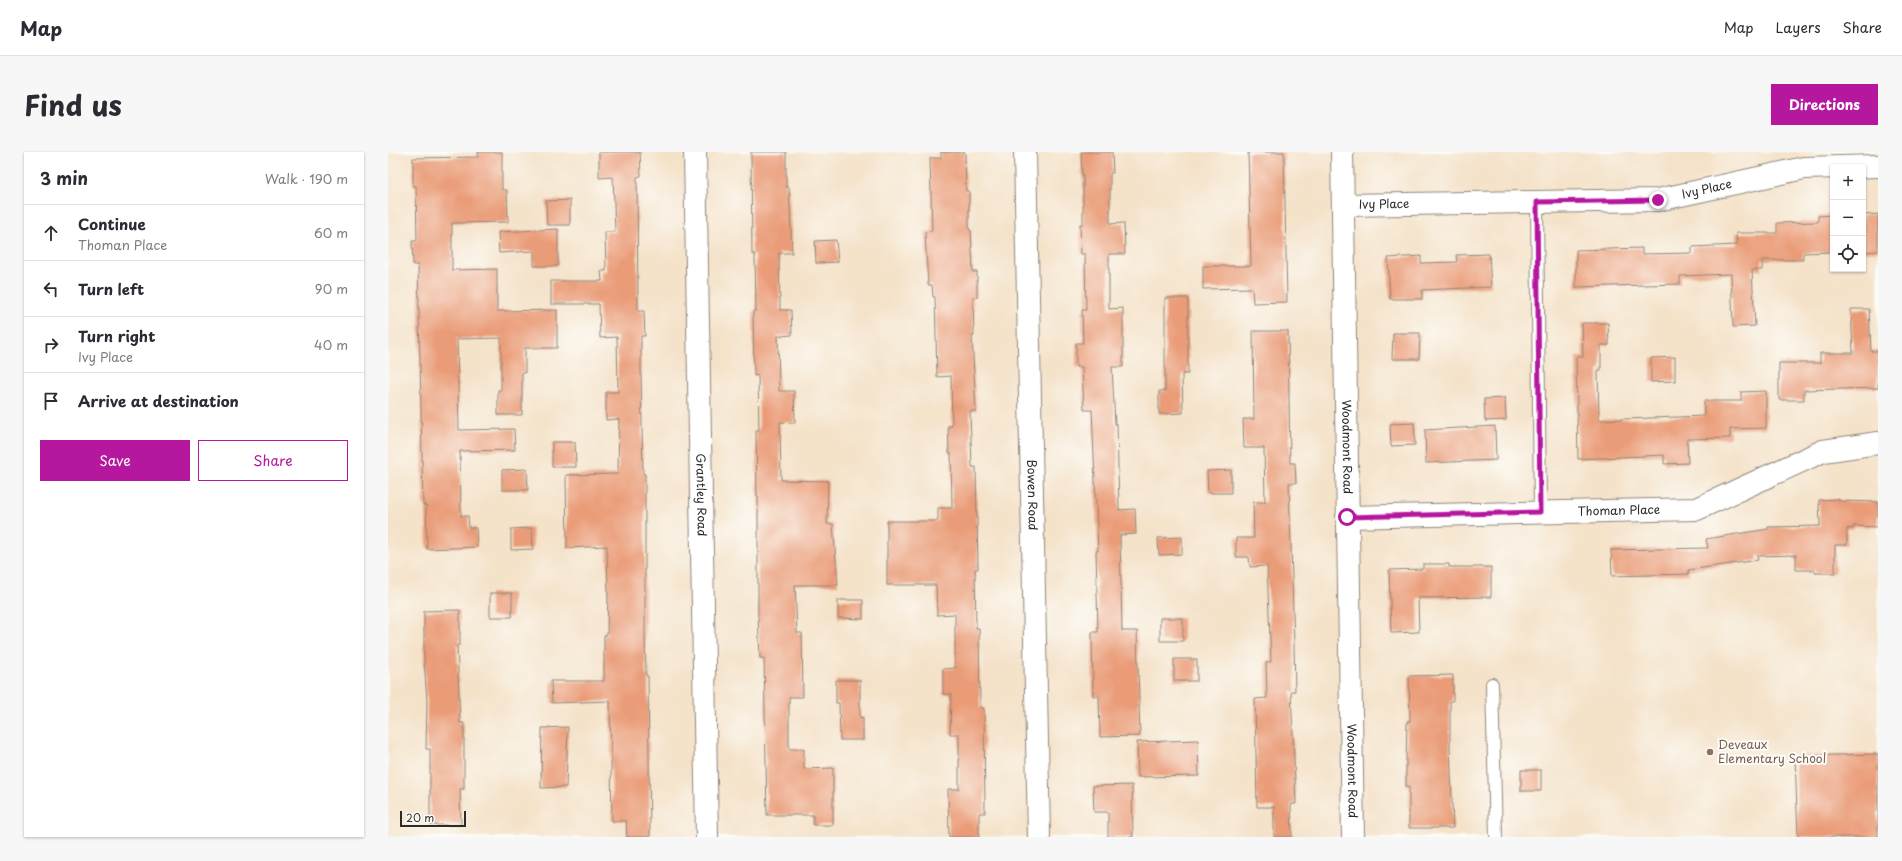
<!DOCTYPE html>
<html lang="en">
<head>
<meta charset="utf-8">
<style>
	:root { --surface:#fff; --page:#f7f7f7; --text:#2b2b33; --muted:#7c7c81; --line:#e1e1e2; --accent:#b5179e }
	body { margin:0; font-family:"Playpen Sans",sans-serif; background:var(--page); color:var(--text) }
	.controls { position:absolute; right:12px; top:12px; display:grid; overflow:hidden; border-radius:0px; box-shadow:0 1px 3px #0004 }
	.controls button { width:36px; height:36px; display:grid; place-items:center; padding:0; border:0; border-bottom:1px solid var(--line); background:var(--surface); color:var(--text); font:20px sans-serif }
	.scale { position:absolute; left:12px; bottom:10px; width:66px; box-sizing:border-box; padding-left:4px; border:2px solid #2b2b2b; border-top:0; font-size:11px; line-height:14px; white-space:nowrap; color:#2b2b2b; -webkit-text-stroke:3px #fdfcf7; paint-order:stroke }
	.stop { position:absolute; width:12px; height:12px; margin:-9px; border:3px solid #b5179e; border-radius:50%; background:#fff }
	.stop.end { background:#b5179e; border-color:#fff; box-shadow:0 1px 4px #0008 }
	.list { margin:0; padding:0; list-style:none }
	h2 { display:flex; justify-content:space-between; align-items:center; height:52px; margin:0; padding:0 16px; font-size:17px }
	h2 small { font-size:13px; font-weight:400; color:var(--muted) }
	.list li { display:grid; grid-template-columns:26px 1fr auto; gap:12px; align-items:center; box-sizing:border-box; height:56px; padding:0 16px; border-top:1px solid var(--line) }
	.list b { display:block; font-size:15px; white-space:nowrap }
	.list p { margin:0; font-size:13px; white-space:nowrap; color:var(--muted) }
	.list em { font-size:13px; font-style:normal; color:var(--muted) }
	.actions { display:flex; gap:8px; padding:12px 16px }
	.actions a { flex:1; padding:9px 0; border:1px solid var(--accent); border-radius:0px; text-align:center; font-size:14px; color:var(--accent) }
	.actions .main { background:var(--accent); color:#fff }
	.icon { flex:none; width:22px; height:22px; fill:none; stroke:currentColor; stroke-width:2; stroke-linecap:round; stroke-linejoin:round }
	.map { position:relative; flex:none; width:1490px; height:685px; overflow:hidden; border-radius:0px }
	header { display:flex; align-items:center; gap:24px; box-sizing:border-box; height:56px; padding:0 20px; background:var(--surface); border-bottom:1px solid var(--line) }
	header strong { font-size:19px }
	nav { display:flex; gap:22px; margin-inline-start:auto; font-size:14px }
	.intro { display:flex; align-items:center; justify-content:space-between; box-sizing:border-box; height:96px; padding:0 24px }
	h1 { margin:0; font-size:28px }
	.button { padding:10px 18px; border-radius:0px; background:var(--accent); color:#fff; font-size:14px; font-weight:700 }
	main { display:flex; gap:24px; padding:0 24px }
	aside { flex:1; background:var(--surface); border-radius:0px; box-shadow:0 1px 3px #0004 }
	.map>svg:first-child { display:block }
	.building { fill:#ea9b77 }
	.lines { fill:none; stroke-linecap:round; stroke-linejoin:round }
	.service-casing { stroke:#90867a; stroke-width:14 }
	.minor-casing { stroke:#90867a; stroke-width:24 }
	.service { stroke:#fff; stroke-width:12 }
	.minor { stroke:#fff; stroke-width:22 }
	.route { stroke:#b5179e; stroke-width:5 }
	.education-dot { fill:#8d6e63; stroke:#fdfcf7; stroke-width:1.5 }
	.labels { text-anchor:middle; stroke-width:4; stroke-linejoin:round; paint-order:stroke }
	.street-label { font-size:12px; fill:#2b2b2b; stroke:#fdfcf7 }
	.education-label { font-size:12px; fill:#785e54; stroke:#fdfcf7; text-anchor:start }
</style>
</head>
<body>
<header>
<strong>Map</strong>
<nav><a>Map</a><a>Layers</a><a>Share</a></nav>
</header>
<div class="intro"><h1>Find us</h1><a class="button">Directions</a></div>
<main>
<aside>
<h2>3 min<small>Walk · 190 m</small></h2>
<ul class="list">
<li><svg class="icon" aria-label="ahead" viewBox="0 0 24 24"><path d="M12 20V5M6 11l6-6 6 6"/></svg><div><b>Continue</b><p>Thoman Place</p></div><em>60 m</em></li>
<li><svg class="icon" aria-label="left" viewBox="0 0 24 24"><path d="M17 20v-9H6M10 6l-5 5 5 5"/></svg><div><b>Turn left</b></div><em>90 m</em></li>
<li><svg class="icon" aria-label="right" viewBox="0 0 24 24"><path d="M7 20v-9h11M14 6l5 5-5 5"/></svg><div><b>Turn right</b><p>Ivy Place</p></div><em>40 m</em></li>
<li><svg class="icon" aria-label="arrive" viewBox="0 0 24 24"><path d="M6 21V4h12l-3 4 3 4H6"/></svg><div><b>Arrive at destination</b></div></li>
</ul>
<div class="actions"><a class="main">Save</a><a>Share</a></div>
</aside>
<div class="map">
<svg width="1490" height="685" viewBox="0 0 1490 685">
	<rect width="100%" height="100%" fill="#fdfcf7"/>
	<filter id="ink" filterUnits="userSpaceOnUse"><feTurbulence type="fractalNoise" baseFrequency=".025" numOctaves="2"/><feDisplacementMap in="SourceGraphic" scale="8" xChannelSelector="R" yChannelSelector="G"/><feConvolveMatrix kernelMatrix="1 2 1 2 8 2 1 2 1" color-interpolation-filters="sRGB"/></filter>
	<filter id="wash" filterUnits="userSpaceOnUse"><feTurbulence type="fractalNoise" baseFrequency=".012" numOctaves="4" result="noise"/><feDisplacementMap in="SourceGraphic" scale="16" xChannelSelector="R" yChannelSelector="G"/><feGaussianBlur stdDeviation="0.9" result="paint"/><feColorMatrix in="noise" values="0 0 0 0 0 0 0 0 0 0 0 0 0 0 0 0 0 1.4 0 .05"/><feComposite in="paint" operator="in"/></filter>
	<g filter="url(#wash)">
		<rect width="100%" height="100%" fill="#f4e2c9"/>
		<g id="blocks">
			<path class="building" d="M 90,0 L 114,0 L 114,38 L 119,38 L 120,70 L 64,71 L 64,118 L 109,117 L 109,159 L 169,158 L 169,196 L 137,196 L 137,221 L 134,221 L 134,263 L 110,263 L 110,238 L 113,238 L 113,186 L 69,187 L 71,278 L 126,277 L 127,298 L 72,299 L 73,364 L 80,364 L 81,376 L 88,376 L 89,395 L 39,397 L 38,353 L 35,353 L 30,113 L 25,113 L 24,89 L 29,89 L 28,34 L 25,34 L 25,6 L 90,5 Z
				M 211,0 L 252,0 L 253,24 L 249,25 L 250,159 L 256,159 L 257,184 L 253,184 L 253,224 L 255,322 L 257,322 L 257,482 L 258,524 L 260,524 L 262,685 L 239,685 L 238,669 L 224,669 L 222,549 L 164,551 L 163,529 L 216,529 L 216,483 L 219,483 L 220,443 L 219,394 L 179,396 L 178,323 L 230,322 L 231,267 L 218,268 L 218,240 L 230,240 L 229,185 L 212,186 L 211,152 L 163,152 L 163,129 L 214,129 L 213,119 L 218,119 L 217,80 L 227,80 L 225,25 L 211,26 Z
				M 363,0 L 398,0 L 398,35 L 401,35 L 404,101 L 391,101 L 392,158 L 403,158 L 404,183 L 390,184 L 391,239 L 406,239 L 407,271 L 392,270 L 393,328 L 440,329 L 439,372 L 445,372 L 450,433 L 407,433 L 409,481 L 414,481 L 415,545 L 401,545 L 401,597 L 416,597 L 416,617 L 445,616 L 445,673 L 425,673 L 425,663 L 379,663 L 376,506 L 372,506 L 370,464 L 370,344 L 369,344 L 368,278 L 371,278 L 370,223 L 366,224 L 365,159 L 368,159 L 367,102 L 364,102 Z
				M 553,0 L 577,0 L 578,39 L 581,39 L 581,78 L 583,78 L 585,120 L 589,120 L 589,145 L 585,145 L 586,184 L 584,184 L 588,259 L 582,259 L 584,315 L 588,315 L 590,417 L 587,417 L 588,476 L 591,476 L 592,556 L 596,556 L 597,661 L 591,661 L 591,685 L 561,685 L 560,637 L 571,637 L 571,582 L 562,582 L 563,542 L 555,542 L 555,517 L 567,516 L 567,462 L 549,463 L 548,433 L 499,433 L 499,369 L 550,369 L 550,356 L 564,356 L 563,301 L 561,301 L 560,274 L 564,274 L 563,224 L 549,225 L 547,145 L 545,145 L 544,133 L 540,133 L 537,80 L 544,79 L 542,6 L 553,6 Z
				M 693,0 L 724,0 L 725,21 L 722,21 L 722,72 L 736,71 L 737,102 L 721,102 L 721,157 L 735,156 L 735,215 L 724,215 L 727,272 L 729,272 L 731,358 L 747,357 L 748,382 L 732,383 L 734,479 L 749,479 L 752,584 L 712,585 L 711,544 L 705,544 L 704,480 L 710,480 L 708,399 L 710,399 L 704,258 L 696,258 L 694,215 L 688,215 L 688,191 L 695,191 L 694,158 L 698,158 L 697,102 L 693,102 L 692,72 L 695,72 L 695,22 L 694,22 Z
				M 860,0 L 896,0 L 899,150 L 865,151 L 864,136 L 815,137 L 815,114 L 863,114 Z
				M 182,48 L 182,73 L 159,73 L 158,49 Z
				M 1490,62 L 1490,99 L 1475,100 L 1475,63 Z
				M 1445,63 L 1445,100 L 1415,101 L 1415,108 L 1374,108 L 1374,118 L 1364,118 L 1367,174 L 1345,175 L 1343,122 L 1292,124 L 1292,132 L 1188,135 L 1188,98 L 1254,96 L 1254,102 L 1304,101 L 1304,95 L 1349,93 L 1348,81 L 1389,81 L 1389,71 L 1430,70 L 1430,64 Z
				M 170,77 L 170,114 L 146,114 L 146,99 L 111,101 L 110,80 Z
				M 448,88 L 450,110 L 428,111 L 427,89 Z
				M 1101,102 L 1103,135 L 1034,138 L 1034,147 L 1002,147 L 1000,106 L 1033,104 L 1033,111 L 1069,110 L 1068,103 Z
				M 777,146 L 800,146 L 800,222 L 794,222 L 795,261 L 771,262 L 771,239 L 777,239 Z
				M 1463,157 L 1481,157 L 1483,199 L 1490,199 L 1490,236 L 1416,238 L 1416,248 L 1391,248 L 1391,211 L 1432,211 L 1432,201 L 1465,201 Z
				M 1194,171 L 1220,171 L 1221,193 L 1213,193 L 1213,218 L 1210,218 L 1211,268 L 1316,264 L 1316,249 L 1353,249 L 1353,240 L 1378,239 L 1378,276 L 1342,277 L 1342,286 L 1299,287 L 1300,311 L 1276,312 L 1276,303 L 1190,307 L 1188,205 L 1195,205 Z
				M 865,179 L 900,179 L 902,311 L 907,311 L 908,331 L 901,331 L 906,491 L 907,539 L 903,539 L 908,652 L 904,652 L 903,655 L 904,685 L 886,685 L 886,655 L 869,655 L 867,547 L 879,546 L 878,510 L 883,510 L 879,414 L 862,415 L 861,405 L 848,405 L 848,386 L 866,386 L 865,350 L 877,350 L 876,296 L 856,296 L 855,267 L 866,267 Z
				M 1005,181 L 1032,181 L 1031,207 L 1004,207 Z
				M 1287,205 L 1287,229 L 1263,230 L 1263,206 Z
				M 1117,246 L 1118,268 L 1097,269 L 1096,247 Z
				M 1026,271 L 1027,293 L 1003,294 L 1002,272 Z
				M 1107,274 L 1108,308 L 1038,311 L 1037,278 Z
				M 164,290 L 187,290 L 188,315 L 164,315 Z
				M 139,317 L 140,338 L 114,338 L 114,318 Z
				M 843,318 L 843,341 L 820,341 L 819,319 Z
				M 1451,347 L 1451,349 L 1490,350 L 1490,375 L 1466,374 L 1466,376 L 1459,377 L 1459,393 L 1447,393 L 1447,421 L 1427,421 L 1427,418 L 1408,418 L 1408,403 L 1369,404 L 1370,408 L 1300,418 L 1301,422 L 1224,424 L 1223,398 L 1320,396 L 1318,387 L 1380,377 L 1380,375 L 1432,374 L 1431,348 Z
				M 144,376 L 145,397 L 123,398 L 123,377 Z
				M 794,385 L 794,402 L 771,403 L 770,386 Z
				M 1035,412 L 1061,412 L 1061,415 L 1103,415 L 1103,445 L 1030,446 L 1031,480 L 1003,481 L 1001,418 L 1035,417 Z
				M 102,441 L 124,441 L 124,465 L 102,465 Z
				M 450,448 L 475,448 L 475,467 L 450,466 Z
				M 72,458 L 72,493 L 69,493 L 72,571 L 76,571 L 76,637 L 72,637 L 73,673 L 42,673 L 42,597 L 38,597 L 39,549 L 36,509 L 36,459 Z
				M 772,466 L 795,466 L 795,489 L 772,489 Z
				M 786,507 L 809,507 L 809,529 L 786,529 Z
				M 1065,523 L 1065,549 L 1062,549 L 1062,594 L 1065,676 L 1021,676 L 1021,634 L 1018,634 L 1018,608 L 1019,569 L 1022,569 L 1021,524 Z
				M 448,528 L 472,528 L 472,566 L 475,565 L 475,588 L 452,588 L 451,551 L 448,551 Z
				M 180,575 L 178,635 L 153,636 L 154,576 Z
				M 810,588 L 811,624 L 750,625 L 749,590 Z
				M 1490,602 L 1490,685 L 1410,685 L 1407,604 Z
				M 1133,618 L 1153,618 L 1153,639 L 1133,639 Z
				M 744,633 L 745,685 L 720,685 L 720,660 L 706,660 L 705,634 Z"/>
		</g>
	</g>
	<g filter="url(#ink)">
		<use href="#blocks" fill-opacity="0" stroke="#90867a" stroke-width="1"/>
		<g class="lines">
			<g class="service-casing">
				<path id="service" d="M 1149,50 L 1152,361
					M 1104,532 L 1108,685"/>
			</g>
			<g class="minor-casing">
				<g id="minor">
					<path id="s1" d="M 307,0 L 319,685"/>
					<path id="s2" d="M 637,0 L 651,685"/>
					<path id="s3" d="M 954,0 L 965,685"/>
					<path id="s4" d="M 955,53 L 1270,48 L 1416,16 L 1490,14"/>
					<path id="s5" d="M 959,365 L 1309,357 L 1435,299 L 1490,291"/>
				</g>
			</g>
			<use href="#service" class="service"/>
			<use href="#minor" class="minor"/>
		</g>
	</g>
	<g class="lines" filter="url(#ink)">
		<path class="route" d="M 959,365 L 1152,360 L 1149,50 L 1270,48"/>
	</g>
	<circle class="education-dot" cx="1322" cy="600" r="4"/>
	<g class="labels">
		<g class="street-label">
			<text dy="4" stroke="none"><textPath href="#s4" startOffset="365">Ivy Place</textPath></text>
			<text dy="4" stroke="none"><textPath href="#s4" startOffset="41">Ivy Place</textPath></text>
			<text dy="4" stroke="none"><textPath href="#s3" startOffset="295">Woodmont Road</textPath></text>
			<text dy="4" stroke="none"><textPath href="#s1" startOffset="343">Grantley Road</textPath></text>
			<text dy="4" stroke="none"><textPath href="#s2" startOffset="343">Bowen Road</textPath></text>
			<text dy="4" stroke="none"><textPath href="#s5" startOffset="272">Thoman Place</textPath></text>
			<text dy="4" stroke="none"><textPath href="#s3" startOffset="619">Woodmont Road</textPath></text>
		</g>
		<g class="education-label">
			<text x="1330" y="597">Deveaux<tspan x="1330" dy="14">Elementary School</tspan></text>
		</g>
	</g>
</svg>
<div class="controls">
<button>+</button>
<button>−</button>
<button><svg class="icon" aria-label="locate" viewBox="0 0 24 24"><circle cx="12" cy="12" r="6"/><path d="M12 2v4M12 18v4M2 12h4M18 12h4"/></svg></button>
</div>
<div class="scale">20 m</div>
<div class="stop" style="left:959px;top:365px"></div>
<div class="stop end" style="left:1270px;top:48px"></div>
</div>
</main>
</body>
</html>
